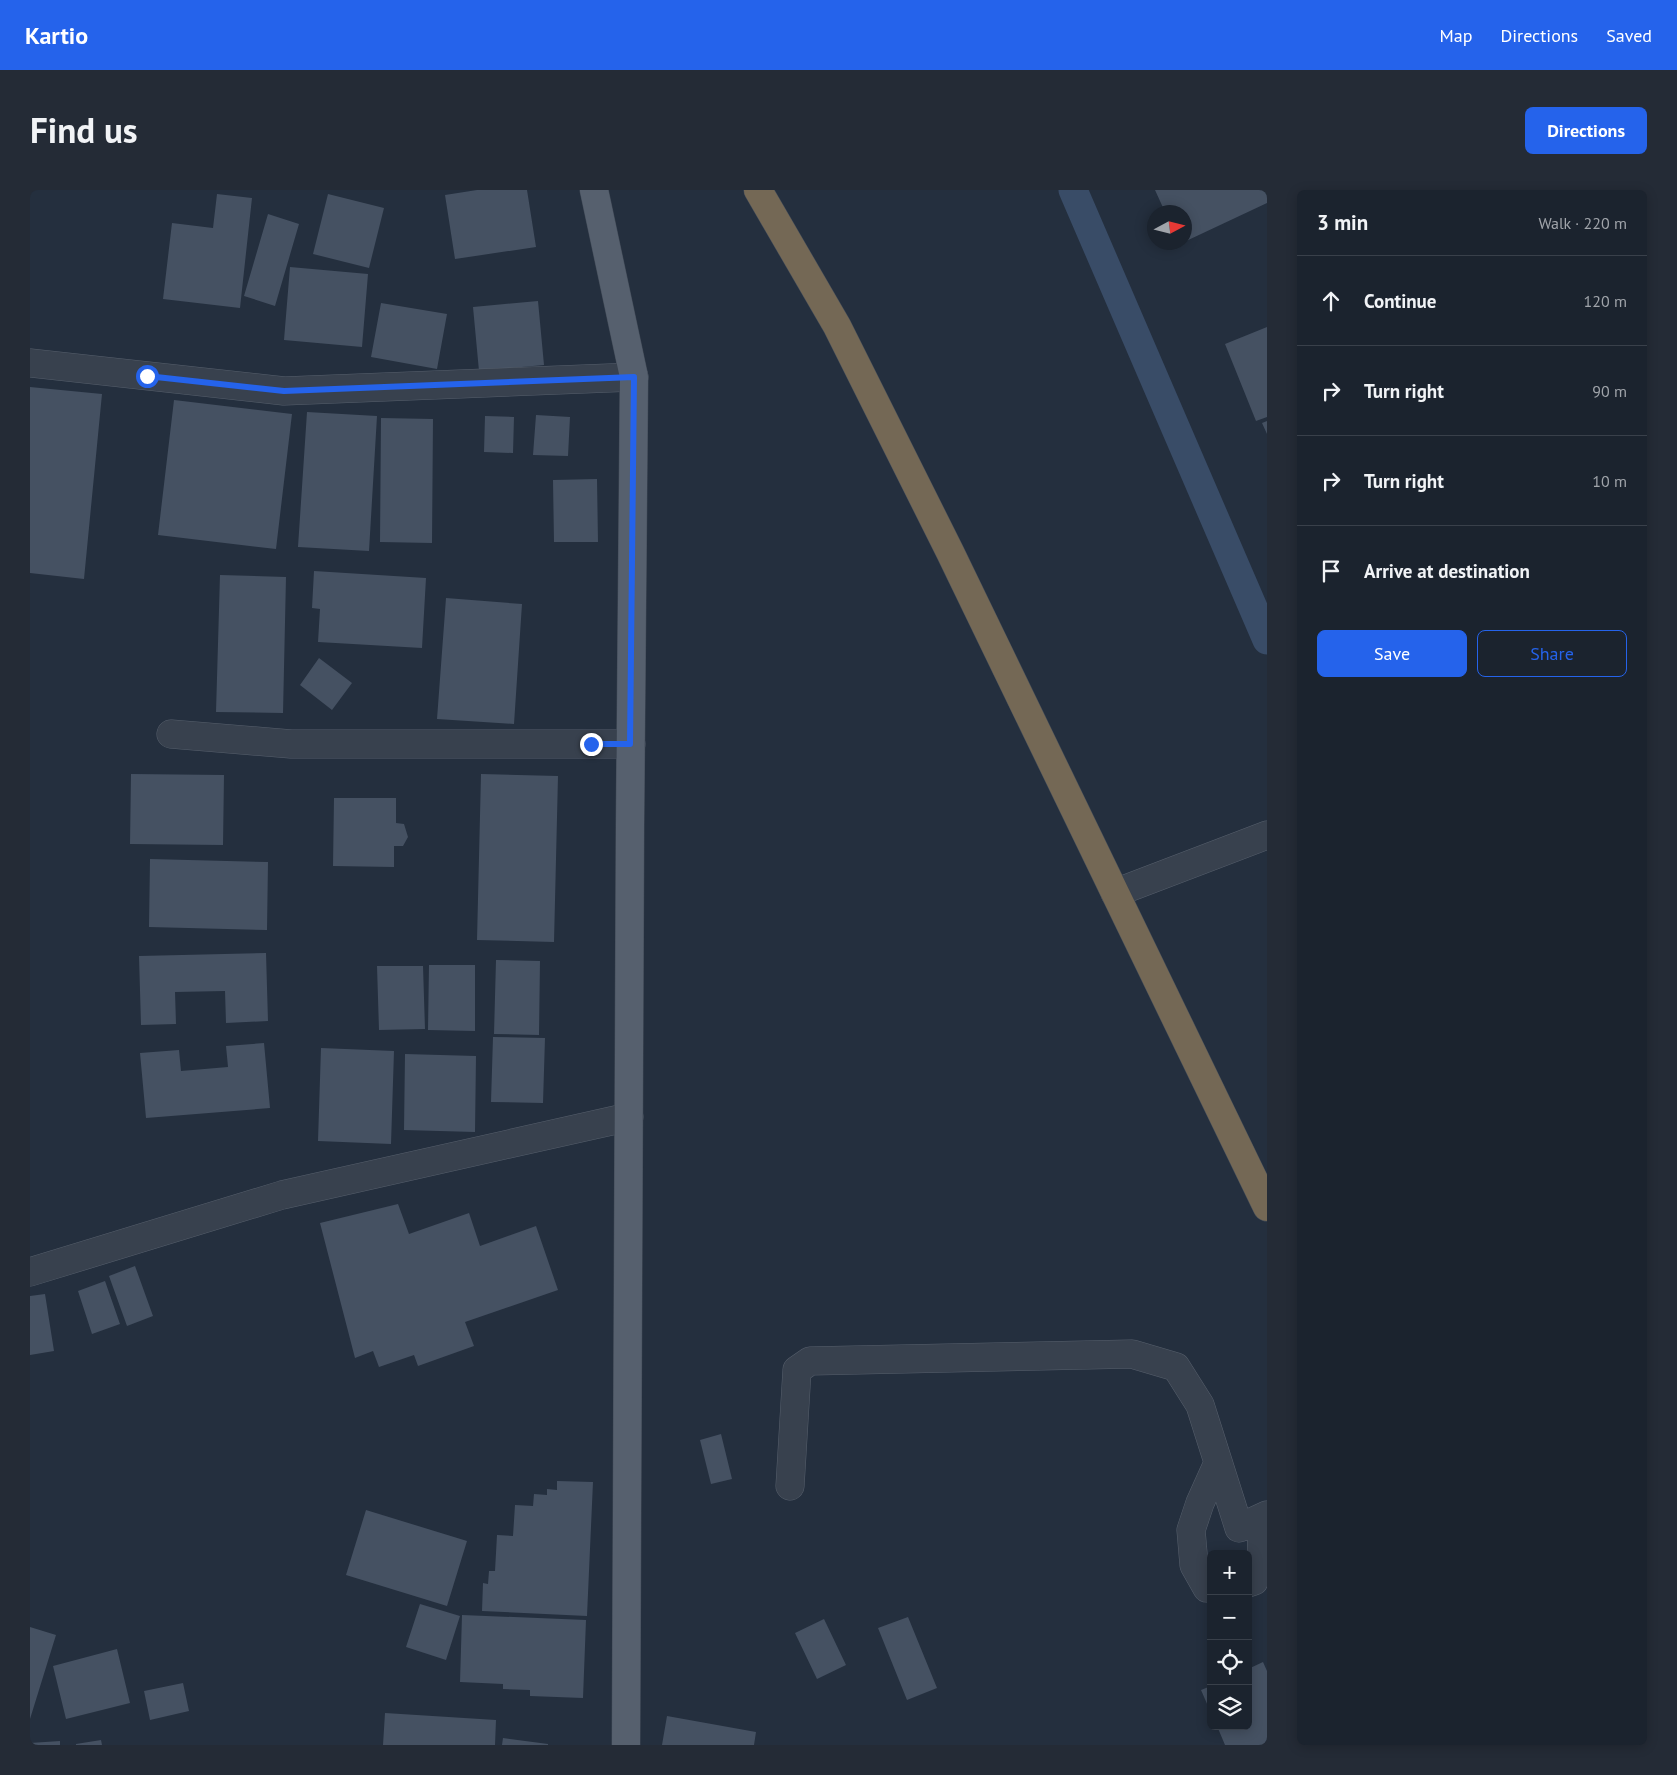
<!DOCTYPE html>
<html lang="en">
<head>
<meta charset="utf-8">
<style>
	:root { --surface:#1b232e; --page:#242b36; --text:#f1f3f6; --muted:#a0a4aa; --line:#39404a; --accent:#2563eb }
	body { margin:0; font-family:"PT Sans",sans-serif; background:var(--page); color:var(--text) }
	.controls { position:absolute; right:15px; bottom:15px; display:grid; overflow:hidden; border-radius:8px; box-shadow:0 2px 12px #0003 }
	.controls button { width:45px; height:45px; display:grid; place-items:center; padding:0; border:0; border-bottom:1px solid var(--line); background:var(--surface); color:var(--text); font:25px sans-serif }
	.compass { position:absolute; left:1117px; top:15px; width:45px; height:45px; border-radius:50%; background:var(--surface); box-shadow:0 2px 12px #0003; rotate:83deg }
	.stop { position:absolute; width:15px; height:15px; margin:-11px; border:4px solid #2563eb; border-radius:50%; background:#fff }
	.stop.end { background:#2563eb; border-color:#fff; box-shadow:0 1px 5px #0008 }
	.list { margin:0; padding:0; list-style:none }
	h2 { display:flex; justify-content:space-between; align-items:center; height:65px; margin:0; padding:0 20px; font-size:21px }
	h2 small { font-size:16px; font-weight:400; color:var(--muted) }
	.list li { display:grid; grid-template-columns:32px 1fr auto; gap:15px; align-items:center; box-sizing:border-box; height:90px; padding:0 20px; border-top:1px solid var(--line) }
	.list b { display:block; font-size:19px; white-space:nowrap }
	.list em { font-size:16px; font-style:normal; color:var(--muted) }
	.actions { display:flex; gap:10px; padding:15px 20px }
	.actions a { flex:1; padding:11px 0; border:1px solid var(--accent); border-radius:8px; text-align:center; font-size:18px; color:var(--accent) }
	.actions .main { background:var(--accent); color:#fff }
	.icon { flex:none; width:28px; height:28px; fill:none; stroke:currentColor; stroke-width:2; stroke-linecap:round; stroke-linejoin:round }
	.map { position:relative; flex:none; width:1237px; height:1555px; overflow:hidden; border-radius:8px }
	header { display:flex; align-items:center; gap:30px; box-sizing:border-box; height:70px; padding:0 25px; background:var(--accent); color:#fff }
	header strong { font-size:24px }
	nav { display:flex; gap:28px; margin-inline-start:auto; font-size:18px }
	.intro { display:flex; align-items:center; justify-content:space-between; box-sizing:border-box; height:120px; padding:0 30px }
	h1 { margin:0; font-size:35px }
	.button { padding:12px 22px; border-radius:8px; background:var(--accent); color:#fff; font-size:18px; font-weight:700 }
	main { display:flex; gap:30px; padding:0 30px }
	aside { flex:1; background:var(--surface); border-radius:8px; box-shadow:0 2px 12px #0003 }
	.map>svg:first-child { display:block }
	.lines { fill:none; stroke-linecap:round; stroke-linejoin:round }
	.canal { stroke:#394c67; stroke-width:29 }
	.building { fill:#455162 }
	.minor-casing { stroke:#565f6c; stroke-width:29 }
	.major-casing { stroke:#414a57; stroke-width:29 }
	.highway-casing { stroke:#434c59; stroke-width:29 }
	.minor { stroke:#38414e; stroke-width:28 }
	.major { stroke:#56606e; stroke-width:28 }
	.highway { stroke:#746855; stroke-width:28 }
	.route { stroke:#2563eb; stroke-width:6 }
</style>
</head>
<body>
<header>
<strong>Kartio</strong>
<nav><a>Map</a><a>Directions</a><a>Saved</a></nav>
</header>
<div class="intro"><h1>Find us</h1><a class="button">Directions</a></div>
<main>
<div class="map">
<svg width="1237" height="1555" viewBox="0 0 1237 1555">
	<rect width="100%" height="100%" fill="#242f3e"/>
	<g class="lines">
		<path class="canal" d="M 1043,0 L 1237,450"/>
	</g>
	<path class="building" d="M 447,0 L 497,0 L 506,57 L 425,69 L 415,5 Z
		M 1125,0 L 1237,0 L 1237,13 L 1154,52 L 1154,22 L 1135,22 Z
		M 187,4 L 222,8 L 210,118 L 133,109 L 142,33 L 183,38 Z
		M 298,4 L 354,18 L 339,78 L 283,64 Z
		M 238,24 L 269,34 L 245,116 L 214,106 Z
		M 260,77 L 338,84 L 332,157 L 254,150 Z
		M 508,111 L 514,175 L 449,181 L 443,117 Z
		M 351,113 L 417,124 L 407,179 L 341,167 Z
		M 1237,137 L 1237,227 L 1226,231 L 1195,154 Z
		M 0,197 L 72,204 L 54,389 L 0,383 Z
		M 144,210 L 262,224 L 246,359 L 128,345 Z
		M 277,222 L 347,226 L 339,361 L 268,357 Z
		M 506,225 L 540,227 L 538,266 L 503,265 Z
		M 455,226 L 484,227 L 483,263 L 454,262 Z
		M 351,228 L 403,229 L 402,353 L 350,352 Z
		M 1237,231 L 1237,244 L 1232,233 Z
		M 567,289 L 568,352 L 524,352 L 523,290 Z
		M 284,381 L 396,388 L 392,458 L 288,452 L 290,419 L 282,418 Z
		M 190,385 L 256,387 L 253,523 L 186,522 Z
		M 416,408 L 492,414 L 484,534 L 407,529 Z
		M 289,468 L 322,493 L 302,520 L 270,495 Z
		M 101,584 L 194,585 L 193,655 L 100,654 Z
		M 451,584 L 528,586 L 524,752 L 447,750 Z
		M 304,608 L 366,608 L 366,633 L 374,634 L 378,647 L 373,656 L 364,656 L 364,677 L 303,676 Z
		M 120,669 L 238,672 L 237,740 L 119,737 Z
		M 236,763 L 238,831 L 196,833 L 195,801 L 145,802 L 146,834 L 111,835 L 109,766 Z
		M 466,770 L 510,771 L 509,845 L 464,844 Z
		M 399,775 L 445,775 L 445,841 L 398,840 Z
		M 347,776 L 393,776 L 395,839 L 349,840 Z
		M 463,847 L 515,848 L 513,913 L 461,912 Z
		M 234,853 L 240,918 L 116,928 L 110,863 L 149,860 L 151,881 L 198,877 L 196,856 Z
		M 291,858 L 364,861 L 361,954 L 288,951 Z
		M 375,864 L 446,866 L 445,942 L 374,940 Z
		M 368,1014 L 379,1044 L 439,1023 L 450,1056 L 506,1036 L 528,1100 L 435,1132 L 444,1156 L 388,1176 L 384,1165 L 349,1177 L 343,1161 L 325,1168 L 290,1033 Z
		M 105,1076 L 123,1126 L 97,1136 L 79,1086 Z
		M 75,1091 L 90,1134 L 62,1144 L 48,1101 Z
		M 15,1104 L 24,1161 L 0,1165 L 0,1106 Z
		M 691,1244 L 702,1289 L 681,1294 L 670,1250 Z
		M 527,1291 L 563,1292 L 557,1426 L 452,1421 L 453,1393 L 458,1394 L 459,1381 L 465,1381 L 467,1345 L 483,1346 L 485,1315 L 503,1316 L 504,1304 L 517,1305 L 517,1299 L 527,1300 Z
		M 336,1320 L 437,1351 L 417,1416 L 316,1385 Z
		M 390,1414 L 430,1426 L 416,1470 L 376,1457 Z
		M 432,1425 L 556,1430 L 553,1508 L 500,1506 L 500,1500 L 473,1499 L 473,1494 L 430,1492 Z
		M 878,1427 L 907,1498 L 877,1510 L 848,1438 Z
		M 794,1429 L 816,1475 L 787,1489 L 765,1443 Z
		M 0,1437 L 26,1445 L 0,1529 Z
		M 87,1459 L 100,1513 L 36,1529 L 23,1476 Z
		M 1233,1472 L 1237,1481 L 1237,1555 L 1195,1555 L 1187,1536 L 1218,1536 L 1218,1479 Z
		M 153,1493 L 159,1521 L 120,1530 L 114,1501 Z
		M 1181,1496 L 1181,1523 L 1171,1500 Z
		M 355,1523 L 466,1530 L 465,1555 L 353,1555 Z
		M 637,1526 L 726,1542 L 724,1555 L 632,1555 Z
		M 473,1548 L 518,1554 L 518,1555 L 472,1555 Z
		M 71,1550 L 72,1555 L 46,1555 L 46,1554 Z
		M 30,1551 L 30,1555 L 0,1555 L 0,1553 Z"/>
	<g class="lines">
		<g class="minor-casing">
			<path id="minor" d="M 0,173 L 254,201 L 604,187
				M 141,544 L 261,554 L 601,554
				M 1085,703 L 1237,645
				M 0,1082 L 252,1005 L 599,927
				M 760,1296 L 767,1180 L 780,1171 L 1102,1164 L 1146,1177 L 1170,1215 L 1209,1338 L 1237,1325
				M 1218,1393 L 1224,1391 L 1232,1369 L 1231,1328
				M 1181,1398 L 1177,1398 L 1164,1375 L 1161,1340 L 1170,1313 L 1188,1273"/>
		</g>
		<g class="major-casing">
			<path id="major" d="M 564,0 L 604,187 L 600,636 L 596,1555"/>
		</g>
		<g class="highway-casing">
			<path id="highway" d="M 728,0 L 807,136 L 920,362 L 1237,1017"/>
		</g>
		<use href="#minor" class="minor"/>
		<use href="#major" class="major"/>
		<use href="#highway" class="highway"/>
	</g>
	<g class="lines">
		<path class="route" d="M 117,186 L 254,201 L 604,187 L 600,554 L 561,554"/>
	</g>
</svg>
<div class="controls">
<button>+</button>
<button>−</button>
<button><svg class="icon" aria-label="locate" viewBox="0 0 24 24"><circle cx="12" cy="12" r="6"/><path d="M12 2v4M12 18v4M2 12h4M18 12h4"/></svg></button>
<button><svg class="icon" aria-label="layers" viewBox="0 0 24 24"><path d="M12 4l9 5-9 5-9-5zM3 14l9 5 9-5"/></svg></button>
</div>
<svg class="compass" viewBox="-18 -18 36 36"><path d="M0-13l5 13h-10z" fill="#e53935"/><path d="M0 13l5-13h-10z" fill="#a0a4aa"/></svg>
<div class="stop" style="left:117px;top:186px"></div>
<div class="stop end" style="left:561px;top:554px"></div>
</div>
<aside>
<h2>3 min<small>Walk · 220 m</small></h2>
<ul class="list">
<li><svg class="icon" aria-label="ahead" viewBox="0 0 24 24"><path d="M12 20V5M6 11l6-6 6 6"/></svg><div><b>Continue</b></div><em>120 m</em></li>
<li><svg class="icon" aria-label="right" viewBox="0 0 24 24"><path d="M7 20v-9h11M14 6l5 5-5 5"/></svg><div><b>Turn right</b></div><em>90 m</em></li>
<li><svg class="icon" aria-label="right" viewBox="0 0 24 24"><path d="M7 20v-9h11M14 6l5 5-5 5"/></svg><div><b>Turn right</b></div><em>10 m</em></li>
<li><svg class="icon" aria-label="arrive" viewBox="0 0 24 24"><path d="M6 21V4h12l-3 4 3 4H6"/></svg><div><b>Arrive at destination</b></div></li>
</ul>
<div class="actions"><a class="main">Save</a><a>Share</a></div>
</aside>
</main>
</body>
</html>
